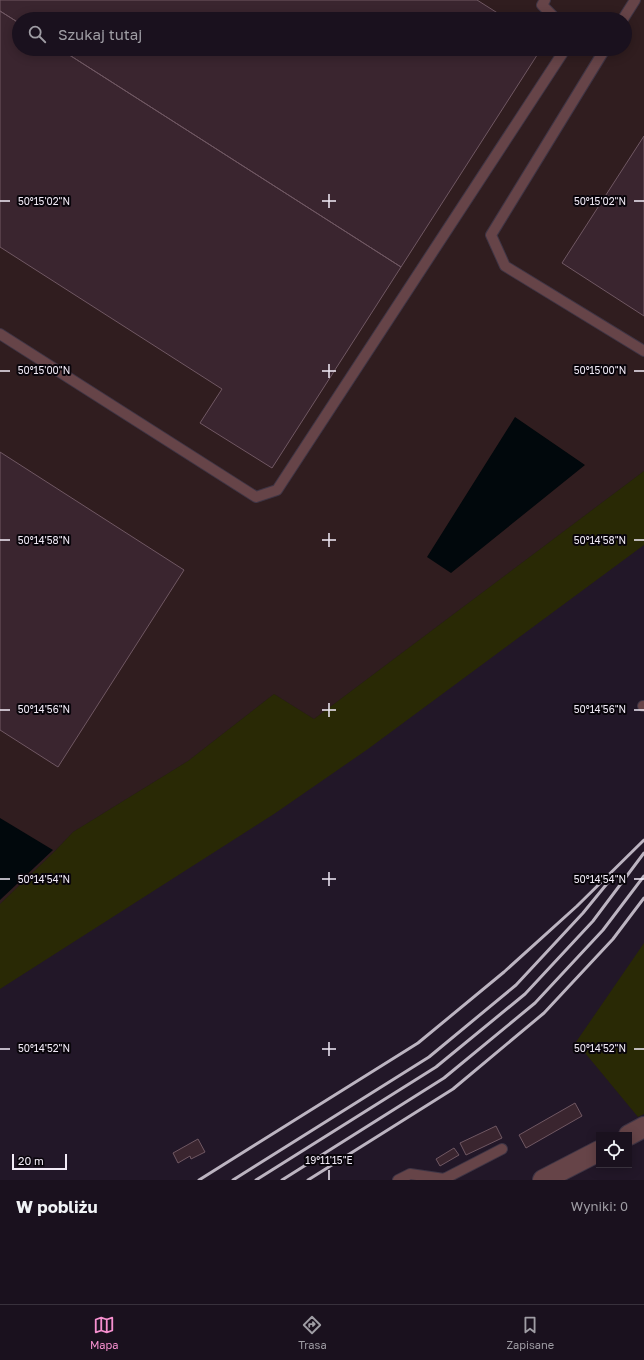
<!DOCTYPE html>
<html lang="pl">
<head>
<meta charset="utf-8">
<style>
	:root { --surface:#1a111e; --page:#231a27; --text:#f1f3f6; --muted:#9f9da4; --line:#38313c; --accent:#f690cf }
	body { margin:0; font-family:"Golos Text",sans-serif; background:var(--page); color:var(--text) }
	.controls { position:absolute; right:12px; bottom:12px; display:grid; overflow:hidden; border-radius:0px; box-shadow:0 2px 10px #0003 }
	.controls button { width:36px; height:36px; display:grid; place-items:center; padding:0; border:0; border-bottom:1px solid var(--line); background:var(--surface); color:var(--text); font:20px sans-serif }
	.scale { position:absolute; left:12px; bottom:10px; width:55px; box-sizing:border-box; padding-left:4px; border:2px solid #f2ebf7; border-top:0; font-size:11px; line-height:14px; white-space:nowrap; color:#f2ebf7; -webkit-text-stroke:3px #09050b; paint-order:stroke }
	.list { margin:0; padding:0; list-style:none }
	h2 { display:flex; justify-content:space-between; align-items:center; height:52px; margin:0; padding:0 16px; font-size:17px }
	h2 small { font-size:13px; font-weight:400; color:var(--muted) }
	.icon { flex:none; width:22px; height:22px; fill:none; stroke:currentColor; stroke-width:2; stroke-linecap:round; stroke-linejoin:round }
	.map { position:relative; flex:none; width:644px; height:1180px; overflow:hidden }
	.search { position:absolute; background:var(--surface); box-shadow:0 2px 10px #0003; left:12px; right:12px; top:12px; height:44px; display:flex; align-items:center; gap:10px; box-sizing:border-box; padding:0 14px; border-radius:22px; color:var(--muted); font-size:15px }
	.sheet { height:124px; background:var(--surface) }
	nav { display:flex; justify-content:space-around; align-items:center; box-sizing:border-box; height:56px; border-top:1px solid var(--line); background:var(--surface); font-size:11px; color:var(--muted) }
	nav a { display:grid; justify-items:center; gap:2px }
	nav .on { color:var(--accent) }
	.map>svg:first-child { display:block }
	.industrial { fill:#301d1f; fill-rule:evenodd }
	.green { fill:#292905 }
	.water { fill:#01080c }
	.building { fill:#3a252f; stroke:#705863 }
	.lines { fill:none; stroke-linecap:round; stroke-linejoin:round }
	.lane-casing { stroke:#3f3545; stroke-width:12 }
	.street-casing { stroke:#3f3545; stroke-width:22 }
	.lane { stroke:#664448; stroke-width:10 }
	.street { stroke:#664448; stroke-width:20 }
	.rail { stroke:#bcb4c1; stroke-width:3 }
	.ticks { fill:none; stroke:#f2ebf7; stroke-width:1.5 }
	.ticks-label { font-size:10px; text-anchor:middle; fill:#f2ebf7; stroke:#09050b; stroke-width:4; stroke-linejoin:round; paint-order:stroke }
</style>
</head>
<body>
<div class="map">
<svg width="644" height="1180" viewBox="0 0 644 1180">
	<rect width="100%" height="100%" fill="#221728"/>
	<path class="industrial" d="M 0,0 L 644,0 L 644,471 L 314,719 L 274,694 L 188,761 L 73,832 L 55,851 L 0,904 ZM 19,19 L 625,19 L 625,49 L 19,49 Z"/>
	<path class="green" d="M 644,471 L 644,545 L 368,749 L 274,814 L 0,989 L 0,904 L 55,851 L 73,832 L 188,761 L 274,694 L 314,719 Z
		M 644,943 L 644,1114 L 638,1117 L 576,1042 Z"/>
	<path class="water" d="M 515,417 L 585,465 L 451,573 L 427,557 Z
		M 0,818 L 53,850 L 0,900 Z"/>
	<path class="building" d="M 0,0 L 477,0 L 507,19 L 19,19 L 19,23 L 0,11 Z
		M 0,11 L 19,23 L 19,49 L 60,49 L 401,267 L 272,468 L 200,423 L 222,389 L 0,247 Z
		M 60,49 L 541,49 L 401,267 Z
		M 644,136 L 644,316 L 562,263 Z
		M 0,452 L 184,570 L 58,767 L 0,730 Z
		M 575,1103 L 582,1116 L 526,1148 L 519,1135 Z
		M 496,1126 L 502,1138 L 466,1155 L 460,1143 Z
		M 198,1139 L 205,1152 L 191,1159 L 190,1156 L 178,1163 L 173,1153 Z
		M 454,1148 L 459,1155 L 440,1166 L 436,1159 Z"/>
	<g class="lines">
		<g class="lane-casing">
			<path id="lane" d="M 545,0 L 542,5 L 556,19
				M 623,19 L 635,0
				M 605,49 L 491,235 L 505,266 L 644,351
				M 0,334 L 256,497 L 277,490 L 562,54 L 563,49
				M 643,706 L 644,706
				M 398,1180 L 410,1174 L 444,1179 L 502,1149"/>
		</g>
		<g class="street-casing">
			<path id="street" d="M 629,1135 L 644,1127
				M 543,1180 L 599,1151"/>
		</g>
		<use href="#lane" class="lane"/>
		<use href="#street" class="street"/>
		<path class="rail" d="M 199,1180 L 418,1043 L 504,972 L 577,906 L 644,840
			M 233,1180 L 429,1057 L 516,985 L 583,913 L 610,880
			M 256,1180 L 436,1067 L 525,994 L 593,921 L 644,853
			M 282,1180 L 444,1078 L 535,1003 L 603,930 L 644,876
			M 308,1180 L 453,1089 L 544,1013 L 613,939 L 644,898"/>
	</g>
	<path class="ticks" d="M 329,194 L 329,208M 0,201 L 10,201M 322,201 L 336,201M 634,201 L 644,201M 329,364 L 329,378M 0,371 L 10,371M 322,371 L 336,371M 634,371 L 644,371M 329,533 L 329,547M 0,540 L 10,540M 322,540 L 336,540M 634,540 L 644,540M 329,703 L 329,717M 0,710 L 10,710M 322,710 L 336,710M 634,710 L 644,710M 329,872 L 329,886M 0,879 L 10,879M 322,879 L 336,879M 634,879 L 644,879M 329,1042 L 329,1056M 0,1049 L 10,1049M 322,1049 L 336,1049M 634,1049 L 644,1049M 329,1170 L 329,1180"/>
	<g class="ticks-label">
		<text x="44" y="205">50°15'02"N</text>
		<text x="600" y="205">50°15'02"N</text>
		<text x="44" y="374">50°15'00"N</text>
		<text x="600" y="374">50°15'00"N</text>
		<text x="44" y="544">50°14'58"N</text>
		<text x="600" y="544">50°14'58"N</text>
		<text x="44" y="713">50°14'56"N</text>
		<text x="600" y="713">50°14'56"N</text>
		<text x="44" y="883">50°14'54"N</text>
		<text x="600" y="883">50°14'54"N</text>
		<text x="44" y="1052">50°14'52"N</text>
		<text x="600" y="1052">50°14'52"N</text>
		<text x="329" y="1164">19°11'15"E</text>
	</g>
</svg>
<div class="controls">
<button><svg class="icon" aria-label="locate" viewBox="0 0 24 24"><circle cx="12" cy="12" r="6"/><path d="M12 2v4M12 18v4M2 12h4M18 12h4"/></svg></button>
</div>
<div class="scale">20 m</div>
<div class="search"><svg class="icon" aria-label="search" viewBox="0 0 24 24"><circle cx="10" cy="10" r="6"/><path d="M15 15l6 6"/></svg>Szukaj tutaj</div>
</div>
<section class="sheet">
<h2>W pobliżu<small>Wyniki: 0</small></h2>
<ul class="list">
</ul>
</section>
<nav>
<a class="on"><svg class="icon" aria-label="map" viewBox="0 0 24 24"><path d="M3 6l6-2 6 2 6-2v14l-6 2-6-2-6 2zM9 4v14M15 6v14"/></svg>Mapa</a>
<a><svg class="icon" aria-label="directions" viewBox="0 0 24 24"><path d="M12 3l9 9-9 9-9-9zM9 14v-3h6M13 9l2 2-2 2"/></svg>Trasa</a>
<a><svg class="icon" aria-label="saved" viewBox="0 0 24 24"><path d="M7 4h10v16l-5-4-5 4z"/></svg>Zapisane</a>
</nav>
</body>
</html>
